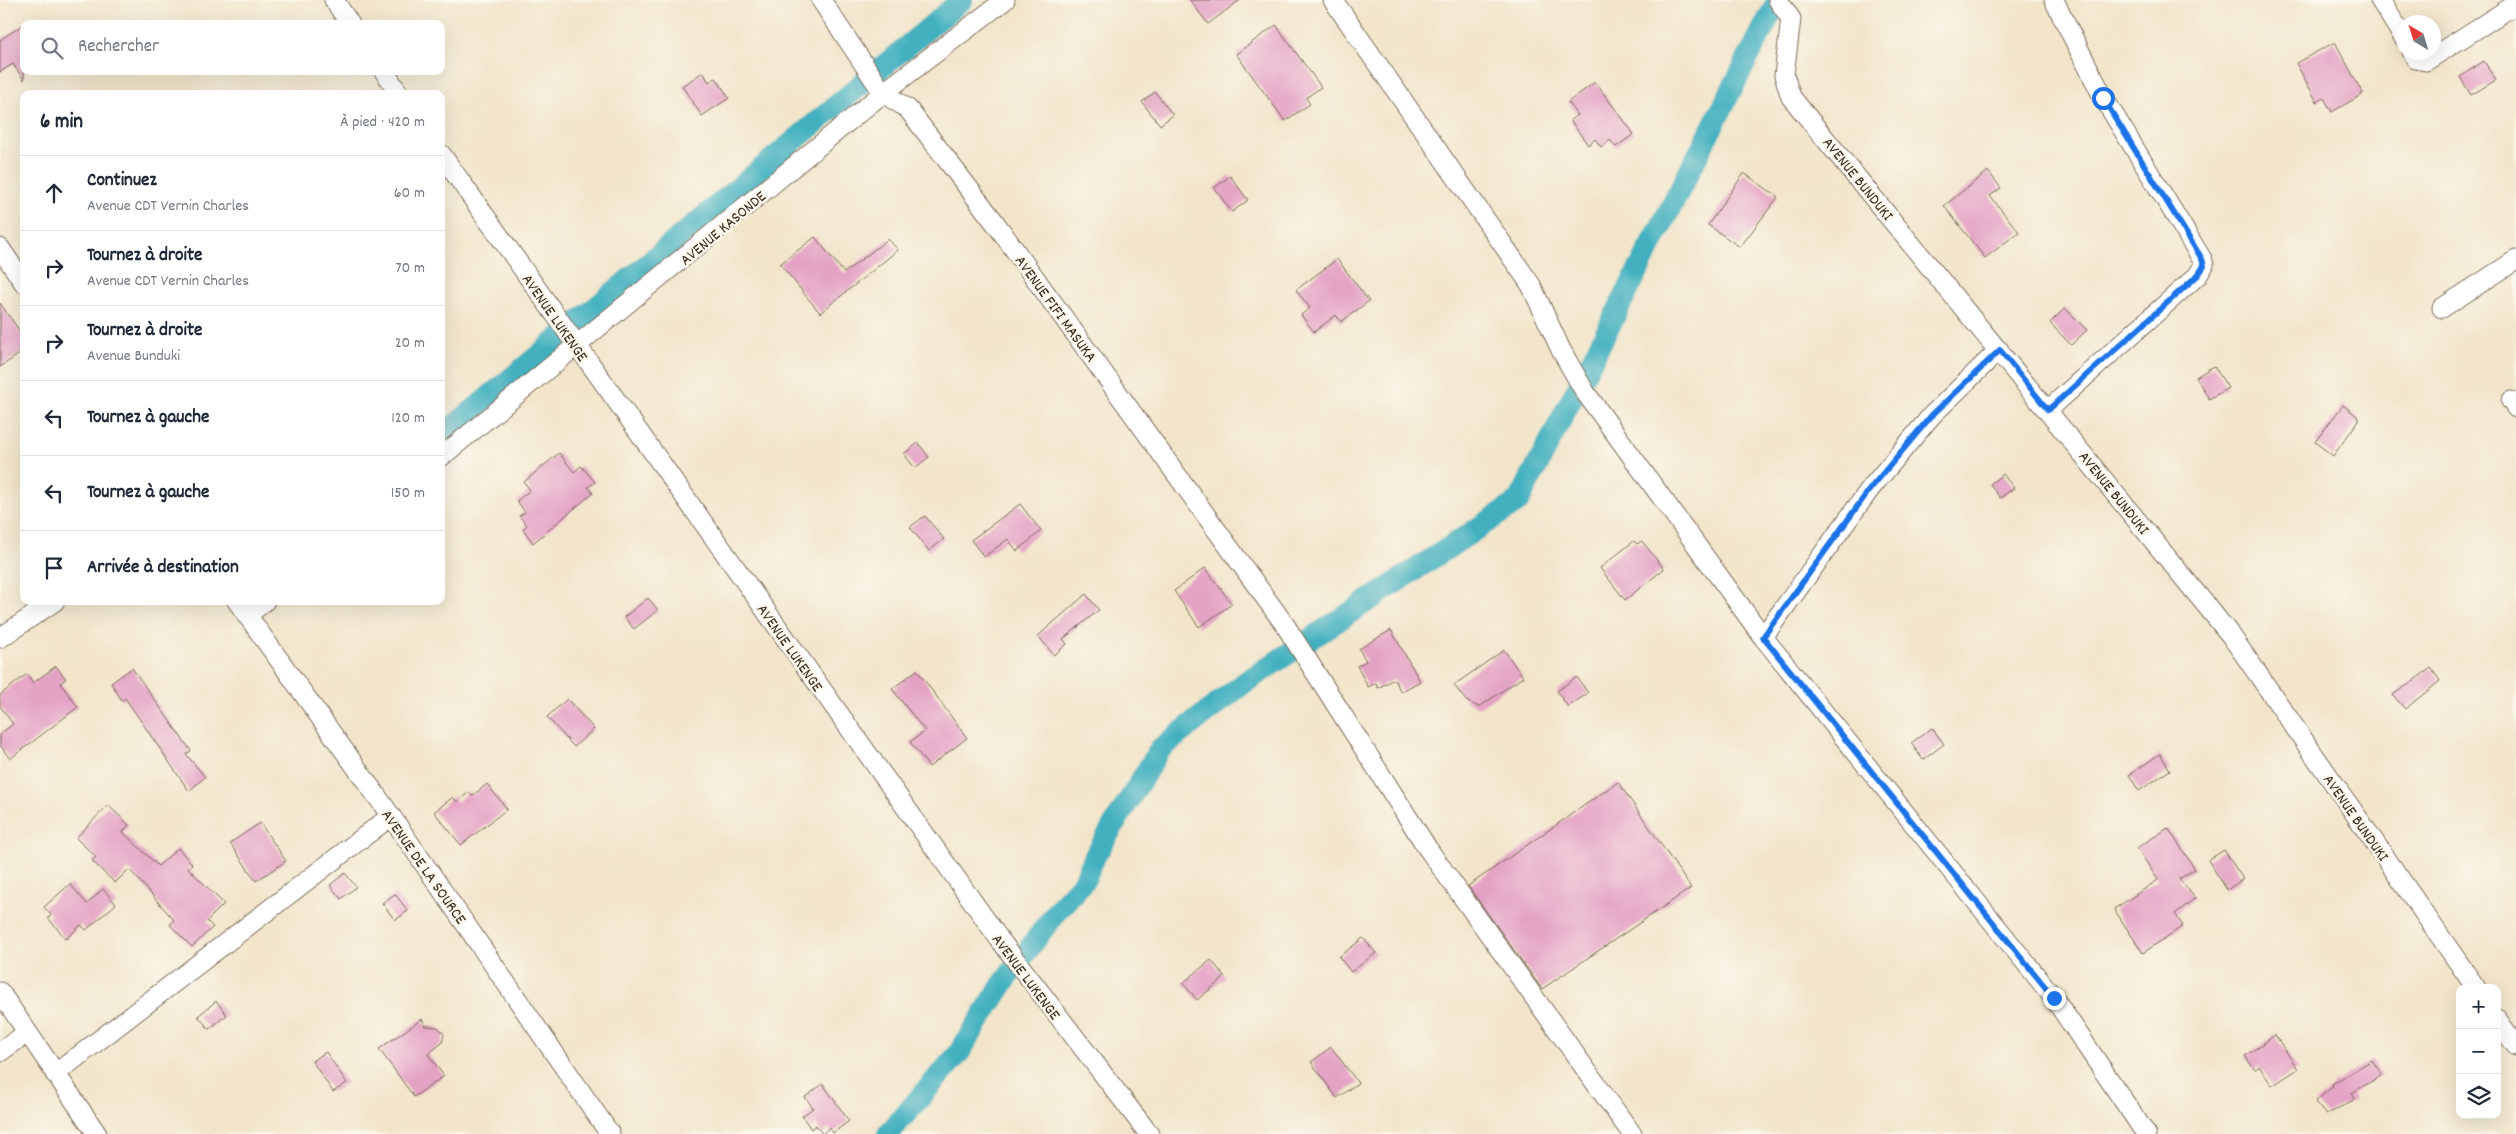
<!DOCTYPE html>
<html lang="fr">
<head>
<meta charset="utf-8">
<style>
	:root { --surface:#fff; --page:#f2f2f3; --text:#1f2937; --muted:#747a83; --line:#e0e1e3 }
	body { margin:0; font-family:Dekko,sans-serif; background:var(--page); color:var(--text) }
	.controls { position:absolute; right:15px; bottom:15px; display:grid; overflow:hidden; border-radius:10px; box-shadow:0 5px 20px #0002 }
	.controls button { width:45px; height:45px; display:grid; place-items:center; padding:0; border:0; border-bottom:1px solid var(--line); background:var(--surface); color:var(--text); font:25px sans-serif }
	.compass { position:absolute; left:2396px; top:15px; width:45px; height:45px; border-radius:50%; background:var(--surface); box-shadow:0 5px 20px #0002; rotate:322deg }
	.stop { position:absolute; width:15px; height:15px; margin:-11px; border:4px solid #1a73e8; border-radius:50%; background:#fff }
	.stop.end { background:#1a73e8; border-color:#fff; box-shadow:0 1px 5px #0008 }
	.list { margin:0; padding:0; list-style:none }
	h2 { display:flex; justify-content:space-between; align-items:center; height:65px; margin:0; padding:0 20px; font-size:21px }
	h2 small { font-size:16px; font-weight:400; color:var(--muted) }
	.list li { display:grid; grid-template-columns:32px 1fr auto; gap:15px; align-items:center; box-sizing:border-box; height:75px; padding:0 20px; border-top:1px solid var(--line) }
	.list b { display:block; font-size:19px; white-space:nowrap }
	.list p { margin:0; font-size:16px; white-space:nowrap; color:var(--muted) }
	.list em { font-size:16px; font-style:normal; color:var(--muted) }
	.icon { flex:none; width:28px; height:28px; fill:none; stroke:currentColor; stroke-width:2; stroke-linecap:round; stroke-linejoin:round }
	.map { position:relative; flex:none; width:2516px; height:1134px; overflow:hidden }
	.search { position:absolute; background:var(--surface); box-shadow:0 5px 20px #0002; left:20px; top:20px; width:425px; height:55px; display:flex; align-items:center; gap:12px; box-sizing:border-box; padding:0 18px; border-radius:10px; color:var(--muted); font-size:19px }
	.panel { position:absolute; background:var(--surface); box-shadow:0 5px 20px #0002; left:20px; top:90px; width:425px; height:515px; border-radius:10px }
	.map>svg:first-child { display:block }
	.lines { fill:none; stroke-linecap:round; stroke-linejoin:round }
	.canal { stroke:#42b0bf; stroke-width:22 }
	.building { fill:#e4a3c5 }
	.minor-casing { stroke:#7b6b5a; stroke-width:21 }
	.minor { stroke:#fff; stroke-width:19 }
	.route { stroke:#1a73e8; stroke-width:6 }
	.labels { text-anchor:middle; stroke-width:5; stroke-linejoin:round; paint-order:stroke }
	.street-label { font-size:16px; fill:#3b2a1e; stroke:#fbf7ec }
</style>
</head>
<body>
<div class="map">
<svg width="2516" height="1134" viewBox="0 0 2516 1134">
	<rect width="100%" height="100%" fill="#fbf7ec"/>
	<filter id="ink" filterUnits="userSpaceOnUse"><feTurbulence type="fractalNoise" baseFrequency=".02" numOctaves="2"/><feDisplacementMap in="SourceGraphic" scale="10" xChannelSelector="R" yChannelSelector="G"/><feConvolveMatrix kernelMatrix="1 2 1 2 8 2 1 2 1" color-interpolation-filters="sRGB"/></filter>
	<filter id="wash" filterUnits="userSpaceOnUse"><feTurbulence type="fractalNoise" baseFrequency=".0096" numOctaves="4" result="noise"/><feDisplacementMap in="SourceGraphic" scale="20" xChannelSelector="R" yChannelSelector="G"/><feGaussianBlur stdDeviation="1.12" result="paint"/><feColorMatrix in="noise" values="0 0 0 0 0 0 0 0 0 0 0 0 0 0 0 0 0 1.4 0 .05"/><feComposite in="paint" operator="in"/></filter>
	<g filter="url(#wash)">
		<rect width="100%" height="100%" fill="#f2e5ca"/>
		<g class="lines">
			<path class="canal" d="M 441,437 L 962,0
				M 888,1134 L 959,1053 L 1002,985 L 1056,912 L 1084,881 L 1095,856 L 1160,749 L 1244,683 L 1519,501 L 1778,0"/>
		</g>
		<g id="blocks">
			<path class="building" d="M 1190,0 L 1240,0 L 1208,24 Z
				M 24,24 L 24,80 L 13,64 L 0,72 L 0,40 Z
				M 1276,25 L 1321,87 L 1306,98 L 1310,104 L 1285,121 L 1236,54 Z
				M 2335,42 L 2363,94 L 2332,112 L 2324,98 L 2317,102 L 2296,63 Z
				M 2484,61 L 2496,80 L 2471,95 L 2460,77 Z
				M 703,72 L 709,82 L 716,78 L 729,98 L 702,116 L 682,86 Z
				M 1595,82 L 1634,134 L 1616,147 L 1610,140 L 1601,147 L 1595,139 L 1588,145 L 1570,120 L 1578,115 L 1568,102 Z
				M 1155,92 L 1173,115 L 1160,125 L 1142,102 Z
				M 1988,171 L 2001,188 L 1990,196 L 2019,232 L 1985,258 L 1944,206 Z
				M 1744,173 L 1778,197 L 1740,247 L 1708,225 Z
				M 1230,176 L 1248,200 L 1232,212 L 1214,188 Z
				M 815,237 L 844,273 L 888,239 L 898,250 L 820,313 L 780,264 Z
				M 1337,259 L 1369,301 L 1341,322 L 1336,315 L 1314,332 L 1301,315 L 1310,308 L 1296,290 Z
				M 0,303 L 24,337 L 24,351 L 0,367 Z
				M 2065,308 L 2087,330 L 2071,345 L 2050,323 Z
				M 2214,366 L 2228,388 L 2209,399 L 2196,377 Z
				M 2343,405 L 2357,416 L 2359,420 L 2333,456 L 2315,442 Z
				M 918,443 L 929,457 L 915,468 L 904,454 Z
				M 559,453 L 574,472 L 581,466 L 595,482 L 588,487 L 593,493 L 533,543 L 523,529 L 527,525 L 519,516 L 525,512 L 517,501 L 530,490 L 524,482 Z
				M 2003,474 L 2014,488 L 2000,498 L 1990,484 Z
				M 1020,504 L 1041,531 L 1017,551 L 1008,539 L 984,557 L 971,540 Z
				M 925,516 L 944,539 L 929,551 L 910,527 Z
				M 1634,541 L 1637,544 L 1642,541 L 1664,569 L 1625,600 L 1600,568 Z
				M 1205,568 L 1232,604 L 1199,627 L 1174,591 Z
				M 1086,594 L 1099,610 L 1063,639 L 1067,644 L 1054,655 L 1038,636 Z
				M 648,598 L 658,610 L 634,629 L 624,617 Z
				M 1391,630 L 1420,681 L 1401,692 L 1394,679 L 1378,688 L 1376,683 L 1368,687 L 1357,666 L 1366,661 L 1359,649 Z
				M 1504,650 L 1523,677 L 1479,707 L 1466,701 L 1454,685 Z
				M 56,666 L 66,679 L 60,683 L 78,707 L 10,759 L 0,745 L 0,734 L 13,724 L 0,706 L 0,695 L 27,674 L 33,683 Z
				M 132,668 L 191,751 L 186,754 L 205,777 L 189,791 L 125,698 L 122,701 L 111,683 Z
				M 2431,668 L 2440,681 L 2405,709 L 2393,695 Z
				M 917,670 L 967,738 L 929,767 L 910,742 L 925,731 L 892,689 Z
				M 1577,677 L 1588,693 L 1568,707 L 1557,691 Z
				M 567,699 L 594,729 L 574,747 L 547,717 Z
				M 1932,728 L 1944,744 L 1923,760 L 1911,743 Z
				M 2160,754 L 2170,770 L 2139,791 L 2129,775 Z
				M 1618,782 L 1691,888 L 1542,989 L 1468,886 Z
				M 487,784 L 507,809 L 461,845 L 434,812 L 453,797 L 457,802 L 469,792 L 472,796 Z
				M 108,805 L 129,825 L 123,832 L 158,866 L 178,848 L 192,864 L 188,868 L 224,904 L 207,921 L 213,927 L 192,947 L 170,925 L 174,920 L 129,869 L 115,883 L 92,861 L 96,857 L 76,838 Z
				M 260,823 L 286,861 L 256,881 L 230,843 Z
				M 2168,828 L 2195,869 L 2179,879 L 2195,898 L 2175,914 L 2183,926 L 2143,953 L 2114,909 L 2158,880 L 2137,848 Z
				M 2224,850 L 2243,879 L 2227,890 L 2208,860 Z
				M 345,873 L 356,887 L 341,899 L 330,885 Z
				M 70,884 L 87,904 L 103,889 L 116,904 L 86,930 L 81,925 L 66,939 L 48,918 L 51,915 L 44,907 Z
				M 395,894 L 408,911 L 395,920 L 382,903 Z
				M 1363,938 L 1376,953 L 1351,972 L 1339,957 Z
				M 1211,960 L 1225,977 L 1197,1000 L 1183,983 Z
				M 216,1001 L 227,1015 L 209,1029 L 198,1016 Z
				M 422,1019 L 426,1026 L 438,1027 L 444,1034 L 442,1043 L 428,1054 L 444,1076 L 414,1097 L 379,1049 Z
				M 2275,1035 L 2298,1069 L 2272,1086 L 2259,1066 L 2255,1070 L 2245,1056 Z
				M 1331,1047 L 1358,1083 L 1337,1098 L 1311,1062 Z
				M 326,1052 L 347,1083 L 333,1092 L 312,1061 Z
				M 2372,1060 L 2382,1075 L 2352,1093 L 2355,1099 L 2326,1115 L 2315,1102 L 2333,1086 L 2332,1084 Z
				M 823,1084 L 849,1121 L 833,1133 L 829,1128 L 822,1134 L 816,1125 L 811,1129 L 802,1116 L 813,1108 L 805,1097 Z"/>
		</g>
	</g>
	<g filter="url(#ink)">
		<use href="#blocks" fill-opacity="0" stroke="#7b6b5a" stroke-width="1"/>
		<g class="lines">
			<g class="minor-casing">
				<path id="minor" d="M 334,0 L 350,24
					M 821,0 L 883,93 L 908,109 L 996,224 L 1285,625 L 1428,849 L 1632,1134
					M 1333,0 L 1531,285 L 1561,350 L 1585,392 L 1763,637 L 2054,998 L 2146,1134
					M 1778,0 L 1791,19 L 1784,75 L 1791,97 L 2232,637 L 2476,988
					M 2380,0 L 2404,38
					M 2412,52 L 2416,59 L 2426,61 L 2516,4
					M 384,71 L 399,94
					M 441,154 L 1000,940 L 1149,1134
					M 0,248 L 24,283
					M 2442,308 L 2516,260
					M 2511,401 L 2516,408
					M 2048,410 L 2198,275 L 2204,265 L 2202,259 L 2103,97 L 2054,0
					M 441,457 L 883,93 L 1005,0
					M 237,601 L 391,816 L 610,1134
					M 247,616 L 265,601
					M 1763,637 L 1870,489 L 1932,415 L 1999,350
					M 0,638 L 55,601
					M 0,992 L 97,1134
					M 2497,1019 L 2516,1046
					M 0,1052 L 27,1033
					M 55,1074 L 391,816"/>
			</g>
			<use href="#minor" class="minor"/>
		</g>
	</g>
	<g class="lines" filter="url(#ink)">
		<path class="route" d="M 2054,998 L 1763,637 L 1870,489 L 1932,415 L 2000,350 L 2048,410 L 2198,275 L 2204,266 L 2202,259 L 2103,98"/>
	</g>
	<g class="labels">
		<g class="street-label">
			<text transform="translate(1859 178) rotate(51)" y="6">AVENUE BUNDUKI</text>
			<text transform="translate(722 227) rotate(-40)" y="6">AVENUE KASONDE</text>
			<text transform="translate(1057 308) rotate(54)" y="6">AVENUE FIFI MASUKA</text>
			<text transform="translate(556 317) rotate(55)" y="6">AVENUE LUKENGE</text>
			<text transform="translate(2115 492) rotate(51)" y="6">AVENUE BUNDUKI</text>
			<text transform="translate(791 647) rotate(55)" y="6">AVENUE LUKENGE</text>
			<text transform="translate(2357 817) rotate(55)" y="6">AVENUE BUNDUKI</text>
			<text transform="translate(425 866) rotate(55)" y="6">AVENUE DE LA SOURCE</text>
			<text transform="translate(1027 976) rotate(53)" y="6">AVENUE LUKENGE</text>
		</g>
	</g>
</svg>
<div class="controls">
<button>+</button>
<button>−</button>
<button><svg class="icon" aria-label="layers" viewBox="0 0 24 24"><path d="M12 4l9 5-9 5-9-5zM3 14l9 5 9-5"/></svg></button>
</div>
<svg class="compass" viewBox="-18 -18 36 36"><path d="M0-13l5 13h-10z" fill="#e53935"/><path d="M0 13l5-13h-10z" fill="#747a83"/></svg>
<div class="stop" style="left:2103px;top:98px"></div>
<div class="stop end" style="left:2054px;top:998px"></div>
<div class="search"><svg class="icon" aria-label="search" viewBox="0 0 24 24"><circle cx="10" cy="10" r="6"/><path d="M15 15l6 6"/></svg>Rechercher</div>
<section class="panel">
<h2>6 min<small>À pied · 420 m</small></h2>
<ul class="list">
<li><svg class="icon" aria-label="ahead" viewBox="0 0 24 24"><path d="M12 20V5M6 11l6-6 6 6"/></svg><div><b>Continuez</b><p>Avenue CDT Vernin Charles</p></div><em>60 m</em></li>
<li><svg class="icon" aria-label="right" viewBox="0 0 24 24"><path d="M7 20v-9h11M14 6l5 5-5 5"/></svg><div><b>Tournez à droite</b><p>Avenue CDT Vernin Charles</p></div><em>70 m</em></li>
<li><svg class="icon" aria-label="right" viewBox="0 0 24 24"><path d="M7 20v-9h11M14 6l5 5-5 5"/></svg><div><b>Tournez à droite</b><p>Avenue Bunduki</p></div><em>20 m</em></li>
<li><svg class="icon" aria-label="left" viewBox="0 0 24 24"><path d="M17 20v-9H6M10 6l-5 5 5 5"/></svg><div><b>Tournez à gauche</b></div><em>120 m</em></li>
<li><svg class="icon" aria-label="left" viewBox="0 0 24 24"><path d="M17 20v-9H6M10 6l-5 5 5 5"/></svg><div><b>Tournez à gauche</b></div><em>150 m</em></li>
<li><svg class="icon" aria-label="arrive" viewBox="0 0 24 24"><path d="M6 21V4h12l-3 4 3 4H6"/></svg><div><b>Arrivée à destination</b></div></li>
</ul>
</section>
</div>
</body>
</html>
